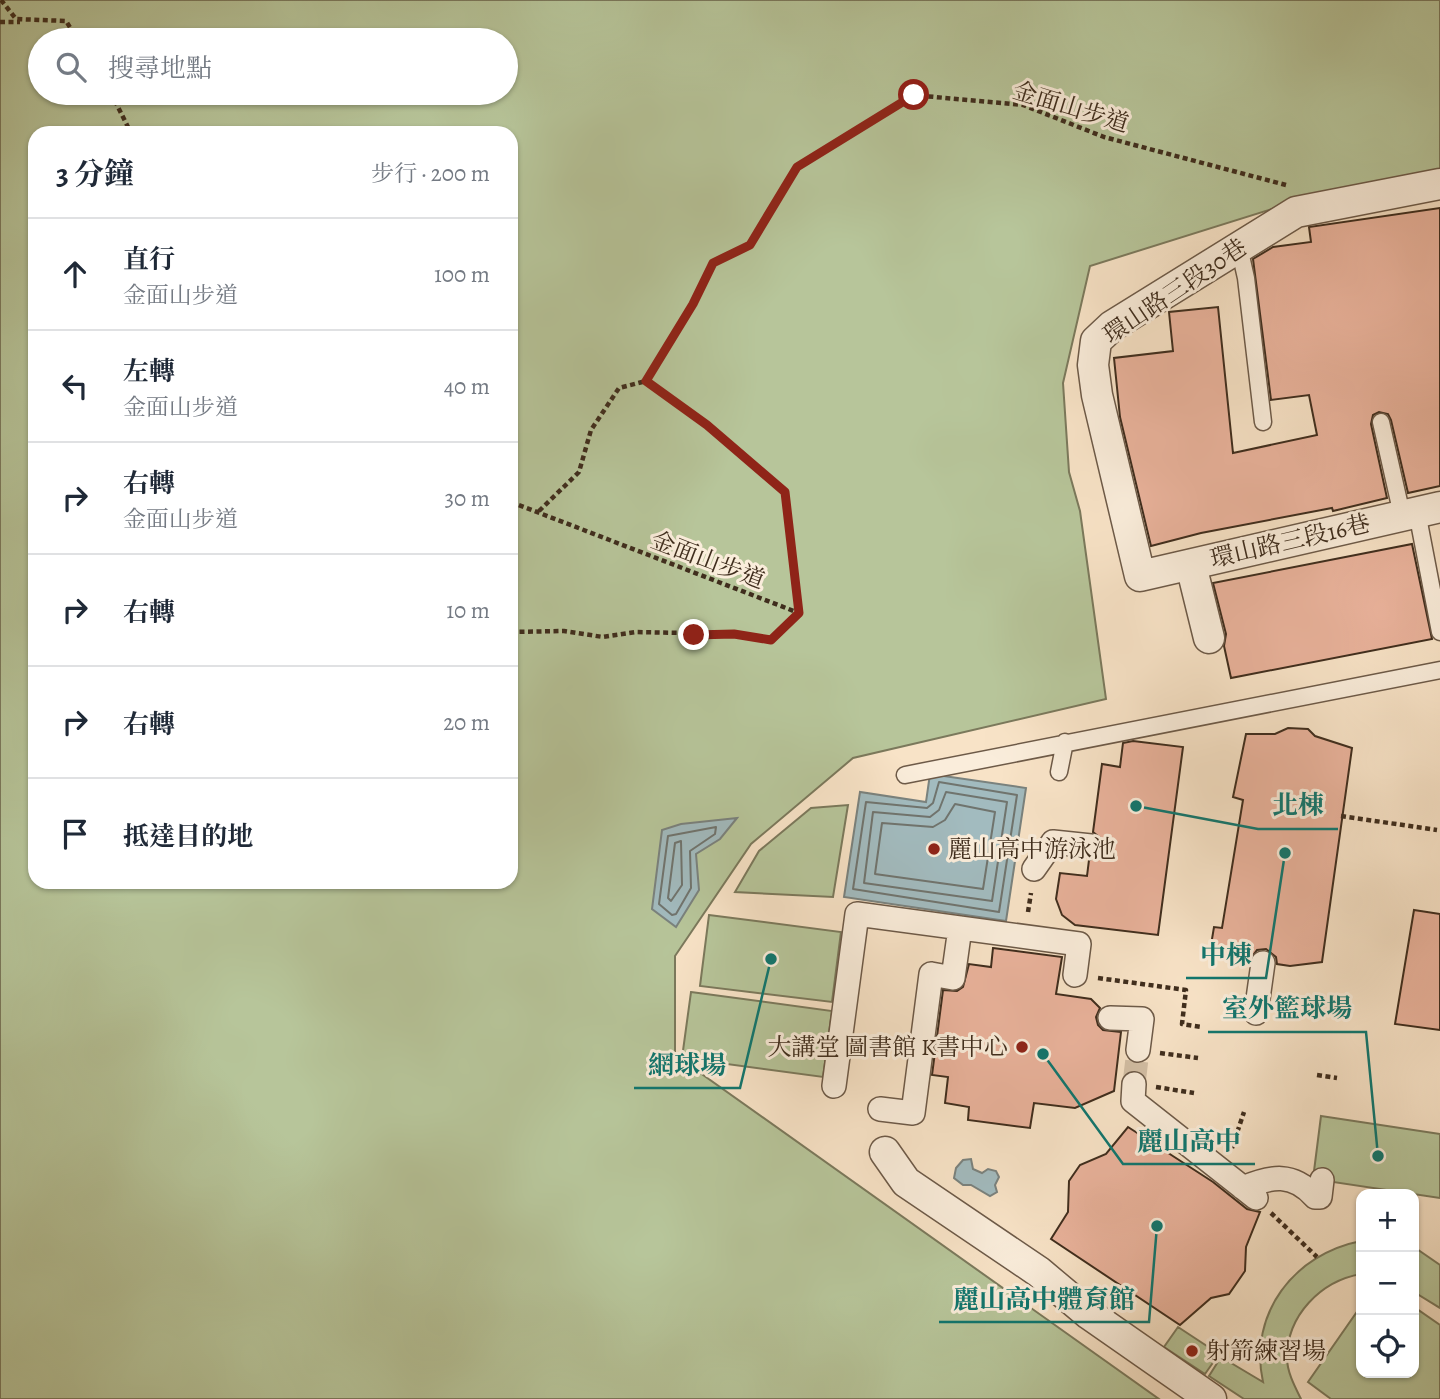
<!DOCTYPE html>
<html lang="zh-TW">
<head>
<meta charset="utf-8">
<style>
	:root { --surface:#fff; --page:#f2f2f3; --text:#1f2937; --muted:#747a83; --line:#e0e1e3 }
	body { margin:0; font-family:Alegreya,"Noto Serif TC",serif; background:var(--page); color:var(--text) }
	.controls { position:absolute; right:21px; bottom:21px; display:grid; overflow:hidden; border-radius:14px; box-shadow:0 2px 5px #0004 }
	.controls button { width:63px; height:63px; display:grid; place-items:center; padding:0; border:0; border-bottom:2px solid var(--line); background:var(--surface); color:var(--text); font:35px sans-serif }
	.stop { position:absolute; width:21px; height:21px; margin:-16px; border:5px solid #8f2418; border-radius:50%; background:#fff }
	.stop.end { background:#8f2418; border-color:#fff; box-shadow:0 2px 7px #0008 }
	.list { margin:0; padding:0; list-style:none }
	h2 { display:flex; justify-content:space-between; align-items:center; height:91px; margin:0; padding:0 28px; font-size:30px }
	h2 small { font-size:23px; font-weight:400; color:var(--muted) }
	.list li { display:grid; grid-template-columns:46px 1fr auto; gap:21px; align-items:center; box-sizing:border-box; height:112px; padding:0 28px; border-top:2px solid var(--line) }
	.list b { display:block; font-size:26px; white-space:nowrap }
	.list p { margin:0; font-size:23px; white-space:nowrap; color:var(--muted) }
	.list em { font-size:23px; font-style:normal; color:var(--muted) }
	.icon { flex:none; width:38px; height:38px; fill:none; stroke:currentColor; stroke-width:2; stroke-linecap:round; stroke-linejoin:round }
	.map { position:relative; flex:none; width:1440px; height:1399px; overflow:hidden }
	.search { position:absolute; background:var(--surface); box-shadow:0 2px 5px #0004; left:28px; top:28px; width:490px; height:77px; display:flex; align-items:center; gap:18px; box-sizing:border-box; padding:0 24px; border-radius:38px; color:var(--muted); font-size:26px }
	.panel { position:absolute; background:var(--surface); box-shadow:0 2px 5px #0004; left:28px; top:126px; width:490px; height:763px; border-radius:21px }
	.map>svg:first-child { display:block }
	.green { fill:#b7c59a; stroke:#7b795c; stroke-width:2; fill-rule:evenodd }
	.water { fill:#a2bbbf; stroke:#7a827e; stroke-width:2 }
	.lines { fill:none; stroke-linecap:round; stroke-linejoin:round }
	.shore { stroke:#70746e; stroke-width:2 }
	.building { fill:#e9b29b; stroke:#3f2d1d; stroke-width:2 }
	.pedestrian-tunnel { stroke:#d3bfa5; stroke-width:23; stroke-dasharray:23 11; stroke-linecap:butt }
	.service-casing { stroke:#6d5a48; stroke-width:19 }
	.pedestrian-casing { stroke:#6d5a48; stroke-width:26 }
	.minor-casing { stroke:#6d5a48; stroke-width:33 }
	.path { stroke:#3f2d1d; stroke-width:4.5; stroke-dasharray:5 3.5; stroke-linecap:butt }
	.service { stroke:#faeddb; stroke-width:16 }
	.pedestrian { stroke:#faeddb; stroke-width:23 }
	.minor { stroke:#faeddb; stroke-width:30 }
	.route { stroke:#8f2418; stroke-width:9 }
	.poi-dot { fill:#8f2418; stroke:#faeddb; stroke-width:2.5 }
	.labels { text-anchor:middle; stroke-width:6; stroke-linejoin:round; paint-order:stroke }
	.street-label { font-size:24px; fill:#3f2d1d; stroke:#faeddb }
	.poi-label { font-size:24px; fill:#3f2d1d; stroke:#faeddb; text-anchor:start }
	.leader { fill:none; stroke:#0f766e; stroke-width:2.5 }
	.callout-dot { fill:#0f766e; stroke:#faeddb; stroke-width:2.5 }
	.callout-label { font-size:26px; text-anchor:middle; font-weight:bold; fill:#0f766e; stroke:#faeddb; stroke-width:6; stroke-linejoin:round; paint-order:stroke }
</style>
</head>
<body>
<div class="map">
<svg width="1440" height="1399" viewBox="0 0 1440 1399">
	<rect width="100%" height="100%" fill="#f8e3c7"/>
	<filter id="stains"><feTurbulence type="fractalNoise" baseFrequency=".00286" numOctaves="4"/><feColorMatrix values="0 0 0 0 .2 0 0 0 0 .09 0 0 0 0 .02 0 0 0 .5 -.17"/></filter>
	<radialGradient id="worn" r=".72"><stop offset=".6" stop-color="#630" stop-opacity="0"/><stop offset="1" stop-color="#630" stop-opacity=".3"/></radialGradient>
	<path class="green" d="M 0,0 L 1440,0 L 1440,171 L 1288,204 L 1090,266 L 1063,383 L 1069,472 L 1080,511 L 1106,699 L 853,758 L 751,844 L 675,956 L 675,1055 L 1159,1399 L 0,1399 ZM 40,40 L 506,40 L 506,93 L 40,93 ZM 35,133 L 511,133 L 511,882 L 35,882 Z
		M 848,805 L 833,897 L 735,892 L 759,851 L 811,808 Z
		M 709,915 L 841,932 L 832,1002 L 700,986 Z
		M 691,992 L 832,1011 L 823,1077 L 682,1058 Z
		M 1321,1116 L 1440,1134 L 1440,1198 L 1313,1179 Z
		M 1361,1241 L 1361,1274 C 1321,1281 1287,1315 1287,1358 C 1287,1372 1295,1387 1301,1399 L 1244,1399 L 1209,1376 L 1221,1357 L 1263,1382 C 1248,1314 1294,1254 1361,1241 Z
		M 1414,1247 L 1440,1265 L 1440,1308 L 1414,1292 Z
		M 1361,1306 L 1361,1373 L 1414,1373 L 1414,1307 L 1440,1325 L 1440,1399 L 1331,1399 L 1308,1382 Z
		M 1178,1327 L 1219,1354 L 1205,1374 L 1164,1347 Z"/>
	<path class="water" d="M 930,774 L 1026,788 L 1006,921 L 844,897 L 860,792 L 926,802 Z
		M 737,818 L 720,839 L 696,854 L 699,890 L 676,927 L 652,909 L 662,830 L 681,824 Z
		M 971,1159 L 973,1169 L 982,1173 L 988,1169 L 996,1171 L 999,1177 L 995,1185 L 997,1192 L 990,1196 L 971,1185 L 963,1185 L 954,1178 L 956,1168 L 963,1160 Z"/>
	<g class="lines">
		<path class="shore" d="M 939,782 L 1017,795 L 999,912 L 853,889 L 866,802 L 927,808 L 933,803 Z
			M 946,792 L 1007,802 L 992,901 L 864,883 L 873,812 L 930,817 L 939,810 Z
			M 955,804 L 995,812 L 983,889 L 875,874 L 882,823 L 933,827 L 945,820 Z
			M 716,827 L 715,834 L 690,851 L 691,888 L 676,914 L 672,915 L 659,904 L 668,836 Z
			M 681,841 L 682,885 L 671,901 L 668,898 L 675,843 Z"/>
	</g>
	<path class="building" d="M 1440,208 L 1440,486 L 1408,493 L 1391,420 L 1388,414 L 1379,412 L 1373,415 L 1371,424 L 1387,498 L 1333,511 L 1332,508 L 1201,533 L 1151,546 L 1120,417 L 1114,358 L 1173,351 L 1169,312 L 1218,307 L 1233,453 L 1317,435 L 1309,395 L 1271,400 L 1253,259 L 1273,247 L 1311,242 L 1309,227 Z
		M 1412,544 L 1432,639 L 1231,678 L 1224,646 L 1226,634 L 1213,583 Z
		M 1288,728 L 1308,729 L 1315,736 L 1352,748 L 1322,962 L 1290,966 L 1277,964 L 1276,957 L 1266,949 L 1257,950 L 1249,961 L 1210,951 L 1214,927 L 1222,928 L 1243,800 L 1233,797 L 1246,734 L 1275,734 Z
		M 1133,741 L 1183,747 L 1158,935 L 1075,925 L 1062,915 L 1056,899 L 1060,873 L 1087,876 L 1089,860 L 1103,854 L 1104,841 L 1093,832 L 1102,764 L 1120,767 L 1123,743 Z
		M 1414,910 L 1440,914 L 1440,1030 L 1395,1024 Z
		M 993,948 L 1062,957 L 1056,994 L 1091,999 L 1100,1008 L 1096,1017 L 1098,1025 L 1103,1030 L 1121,1032 L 1114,1091 L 1075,1108 L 1034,1103 L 1030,1128 L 968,1120 L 969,1107 L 945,1103 L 948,1077 L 932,1075 L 943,990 L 957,991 L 963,987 L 969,964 L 991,967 Z
		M 1128,1127 L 1213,1182 L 1247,1209 L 1260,1212 L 1246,1247 L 1245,1271 L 1229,1294 L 1211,1298 L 1180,1325 L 1051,1239 L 1068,1212 L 1069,1181 L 1080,1165 L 1106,1154 Z"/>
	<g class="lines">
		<path class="pedestrian-tunnel" d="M 1134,1084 L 1138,1050"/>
		<g class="service-casing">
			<path id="service" d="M 1239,247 L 1246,278 L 1263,422
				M 1381,422 L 1402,515
				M 1417,512 L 1440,632
				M 1059,772 L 1065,742
				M 905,775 L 1440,670"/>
		</g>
		<g class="pedestrian-casing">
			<path id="pedestrian" d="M 1034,869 L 1053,842 L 1091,846
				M 1256,1013 L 1263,963
				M 1110,1018 L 1142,1019 L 1138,1050
				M 1134,1084 L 1133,1101 L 1256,1198
				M 834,1086 L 857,914 L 1079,944 L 1075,975
				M 880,1109 L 913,1113 L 931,974 L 953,978 L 960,928
				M 1243,1188 C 1271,1176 1293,1172 1315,1197 L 1320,1197 L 1322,1180"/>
		</g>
		<g class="minor-casing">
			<path id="minor" d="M 1440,184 L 1296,212 L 1112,326 L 1096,341 L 1093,365 L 1097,395 L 1140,576 L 1440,507
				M 1191,565 L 1209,638
				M 885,1152 L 906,1182 L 1039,1272 L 1089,1314 L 1211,1399"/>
		</g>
		<path class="path" d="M 1,0 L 16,19 L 66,21 L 78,40
			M 0,22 L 20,22
			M 111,93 L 131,133
			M 511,502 L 799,613 L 785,492 L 707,425 L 646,381 L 693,304 L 713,263 L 750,245 L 797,167 L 913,95 L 1023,105 L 1104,137 L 1286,185
			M 539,511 L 579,472 L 591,430 L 619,388 L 646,381
			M 511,632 L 564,631 L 603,637 L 636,632 L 734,634 L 771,640 L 799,613
			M 1341,816 L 1437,830
			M 1028,912 L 1031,893
			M 1098,978 L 1186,990 L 1182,1024 L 1202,1027
			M 1160,1053 L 1198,1058
			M 1317,1075 L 1337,1078
			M 1156,1087 L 1194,1093
			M 1232,1148 L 1244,1112
			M 1271,1213 L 1317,1257"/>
		<use href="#service" class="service"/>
		<use href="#pedestrian" class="pedestrian"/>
		<use href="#minor" class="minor"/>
	</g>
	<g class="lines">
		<path class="route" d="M 694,635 L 734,634 L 771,640 L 799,613 L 785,492 L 707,425 L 646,381 L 693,304 L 713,263 L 750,245 L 797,167 L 914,95"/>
	</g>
	<g class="poi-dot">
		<circle cx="934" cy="849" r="7"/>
		<circle cx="1022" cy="1047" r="7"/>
		<circle cx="1192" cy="1351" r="7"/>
	</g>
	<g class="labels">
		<g class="street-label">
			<text transform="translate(1071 107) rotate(17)" y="8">金面山步道</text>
			<text transform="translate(1175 291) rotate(-34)" y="8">環山路三段30巷</text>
			<text transform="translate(1290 541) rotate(-13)" y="8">環山路三段16巷</text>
			<text transform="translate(708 560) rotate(21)" y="8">金面山步道</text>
		</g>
		<g class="poi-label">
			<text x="948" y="857">麗山高中游泳池</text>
			<text x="1008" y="1055" text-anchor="end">大講堂 圖書館 K書中心</text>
			<text x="1206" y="1359">射箭練習場</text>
		</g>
	</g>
	<path class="leader" d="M1136 806L1258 829H1338M1285 853L1266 978H1186M1378 1156L1366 1032H1208M771 959L740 1088H634M1043 1054L1123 1164H1255M1157 1226L1149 1322H939"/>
	<g class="callout-dot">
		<circle cx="1136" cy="806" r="7"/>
		<circle cx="1285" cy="853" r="7"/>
		<circle cx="1378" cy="1156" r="7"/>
		<circle cx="771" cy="959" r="7"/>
		<circle cx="1043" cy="1054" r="7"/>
		<circle cx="1157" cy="1226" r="7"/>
	</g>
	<g class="callout-label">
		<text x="1298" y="814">北棟</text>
		<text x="1226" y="964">中棟</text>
		<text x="1287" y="1017">室外籃球場</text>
		<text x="687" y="1074">網球場</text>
		<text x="1189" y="1150">麗山高中</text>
		<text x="1044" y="1308">麗山高中體育館</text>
	</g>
	<rect width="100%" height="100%" filter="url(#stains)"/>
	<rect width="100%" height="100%" fill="url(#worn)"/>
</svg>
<div class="controls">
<button>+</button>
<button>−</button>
<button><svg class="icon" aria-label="locate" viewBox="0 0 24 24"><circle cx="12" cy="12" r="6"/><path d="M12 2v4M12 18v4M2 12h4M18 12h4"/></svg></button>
</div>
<div class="stop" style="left:914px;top:95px"></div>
<div class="stop end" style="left:694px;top:635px"></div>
<div class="search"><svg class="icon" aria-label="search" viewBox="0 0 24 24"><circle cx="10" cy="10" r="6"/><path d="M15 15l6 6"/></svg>搜尋地點</div>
<section class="panel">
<h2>3 分鐘<small>步行 · 200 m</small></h2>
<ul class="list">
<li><svg class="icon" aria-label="ahead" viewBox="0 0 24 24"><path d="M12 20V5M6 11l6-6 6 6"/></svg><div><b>直行</b><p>金面山步道</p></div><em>100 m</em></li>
<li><svg class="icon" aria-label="left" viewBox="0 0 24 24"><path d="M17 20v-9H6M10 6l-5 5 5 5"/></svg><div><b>左轉</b><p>金面山步道</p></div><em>40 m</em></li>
<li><svg class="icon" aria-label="right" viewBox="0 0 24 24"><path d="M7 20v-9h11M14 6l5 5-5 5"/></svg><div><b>右轉</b><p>金面山步道</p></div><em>30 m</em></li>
<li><svg class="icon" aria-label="right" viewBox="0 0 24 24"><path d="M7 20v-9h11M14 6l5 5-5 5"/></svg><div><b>右轉</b></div><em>10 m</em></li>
<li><svg class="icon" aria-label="right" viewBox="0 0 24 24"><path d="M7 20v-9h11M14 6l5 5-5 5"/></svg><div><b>右轉</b></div><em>20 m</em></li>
<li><svg class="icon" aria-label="arrive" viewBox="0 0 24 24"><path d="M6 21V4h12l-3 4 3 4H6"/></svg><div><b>抵達目的地</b></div></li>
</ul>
</section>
</div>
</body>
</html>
